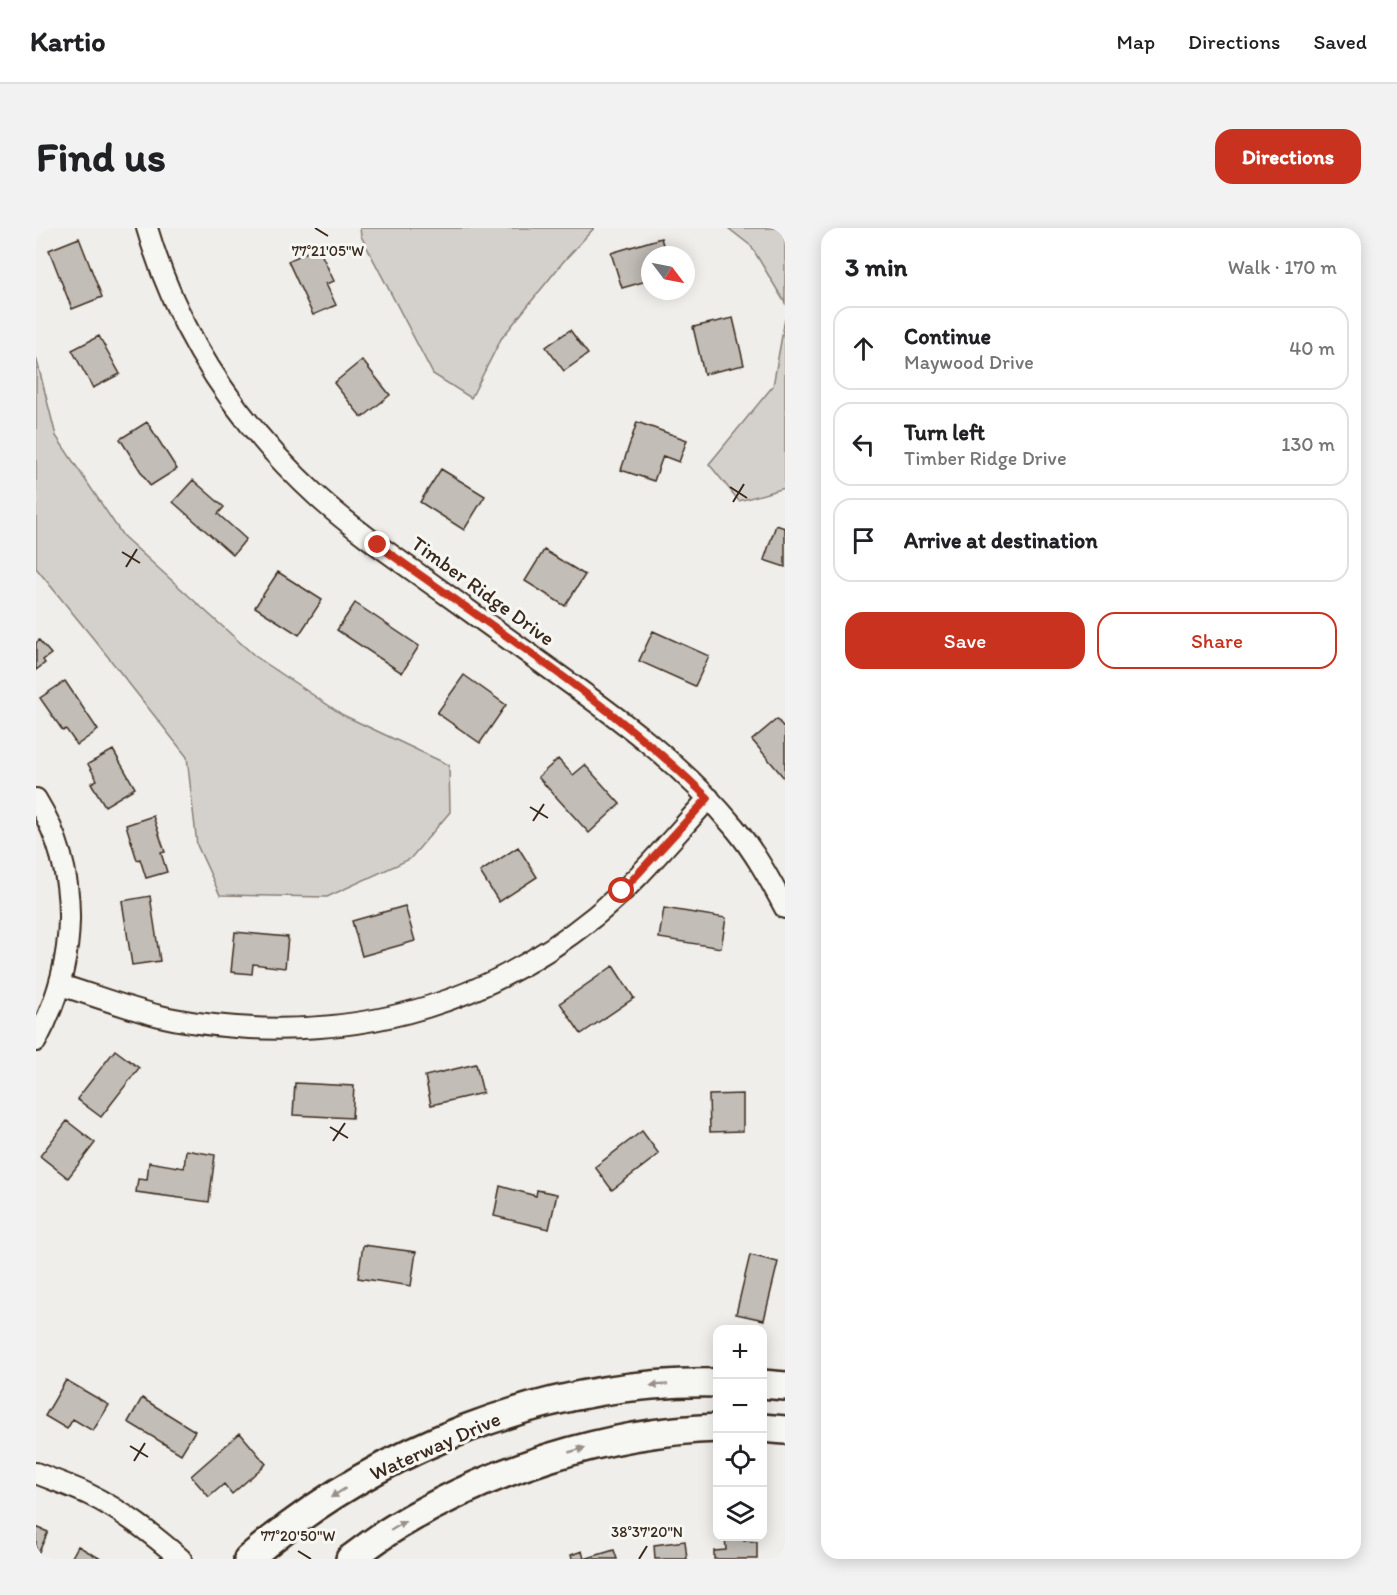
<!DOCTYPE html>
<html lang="en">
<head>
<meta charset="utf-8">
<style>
	:root { --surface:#fff; --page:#f2f2f2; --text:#202124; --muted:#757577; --line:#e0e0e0; --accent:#c8321e }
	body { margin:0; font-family:Itim,sans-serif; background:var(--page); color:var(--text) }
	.controls { position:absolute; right:18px; bottom:18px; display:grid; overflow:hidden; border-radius:12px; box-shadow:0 3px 15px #0003 }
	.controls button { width:54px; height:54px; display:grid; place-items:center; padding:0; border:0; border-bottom:2px solid var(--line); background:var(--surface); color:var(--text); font:30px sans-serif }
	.compass { position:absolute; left:605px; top:18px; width:54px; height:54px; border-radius:50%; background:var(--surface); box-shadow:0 3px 15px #0003; rotate:122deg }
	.stop { position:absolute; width:18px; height:18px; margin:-14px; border:4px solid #c8321e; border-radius:50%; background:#fff }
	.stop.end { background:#c8321e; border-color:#fff; box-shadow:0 2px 6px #0008 }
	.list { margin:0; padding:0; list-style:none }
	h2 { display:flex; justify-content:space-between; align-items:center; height:78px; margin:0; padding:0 24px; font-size:26px }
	h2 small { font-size:20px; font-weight:400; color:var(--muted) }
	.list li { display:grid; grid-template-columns:39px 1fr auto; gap:18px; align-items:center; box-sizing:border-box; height:84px; margin:0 12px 12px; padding:0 12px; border:2px solid var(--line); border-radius:18px }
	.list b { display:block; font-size:22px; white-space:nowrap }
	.list p { margin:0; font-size:20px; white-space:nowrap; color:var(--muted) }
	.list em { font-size:20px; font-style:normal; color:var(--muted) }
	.actions { display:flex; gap:12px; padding:18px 24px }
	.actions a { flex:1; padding:14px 0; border:2px solid var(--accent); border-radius:18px; text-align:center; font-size:21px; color:var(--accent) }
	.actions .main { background:var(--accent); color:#fff }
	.icon { flex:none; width:33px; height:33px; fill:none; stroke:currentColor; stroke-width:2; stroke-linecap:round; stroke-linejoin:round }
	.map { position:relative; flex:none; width:749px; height:1331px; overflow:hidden; border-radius:18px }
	header { display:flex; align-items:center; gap:36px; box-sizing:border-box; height:84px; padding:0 30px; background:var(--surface); border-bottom:2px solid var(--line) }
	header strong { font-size:28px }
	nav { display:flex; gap:33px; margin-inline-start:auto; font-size:21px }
	.intro { display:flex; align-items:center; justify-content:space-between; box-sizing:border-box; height:144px; padding:0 36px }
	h1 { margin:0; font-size:42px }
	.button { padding:15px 27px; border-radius:18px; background:var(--accent); color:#fff; font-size:21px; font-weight:700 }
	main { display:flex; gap:36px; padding:0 36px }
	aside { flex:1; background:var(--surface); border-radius:18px; box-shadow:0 3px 15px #0003 }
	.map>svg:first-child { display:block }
	.green { fill:#d4d1cc; stroke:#887e75; stroke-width:1.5 }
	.building { fill:#c2bdb7; stroke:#3b2a1e; stroke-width:1.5 }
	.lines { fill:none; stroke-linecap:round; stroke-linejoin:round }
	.minor-casing { stroke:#3b2a1e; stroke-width:24 }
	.secondary-casing { stroke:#3b2a1e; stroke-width:32 }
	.minor { stroke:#f6f6f2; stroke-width:20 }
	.secondary { stroke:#f6f6f2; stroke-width:27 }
	.oneway { fill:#989088 }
	.route { stroke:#c8321e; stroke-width:8 }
	.ticks { fill:none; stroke:#3b2a1e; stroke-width:2 }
	.labels { text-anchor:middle; stroke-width:6; stroke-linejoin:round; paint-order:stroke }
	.street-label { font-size:21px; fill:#3b2a1e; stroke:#f6f6f2 }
	.ticks-label { font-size:15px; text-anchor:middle; fill:#3b2a1e; stroke:#f6f6f2; stroke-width:6; stroke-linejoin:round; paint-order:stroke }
</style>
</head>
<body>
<header>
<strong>Kartio</strong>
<nav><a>Map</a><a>Directions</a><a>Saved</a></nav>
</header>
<div class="intro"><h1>Find us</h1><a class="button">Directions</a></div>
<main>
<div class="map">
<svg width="749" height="1331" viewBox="0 0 749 1331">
	<rect width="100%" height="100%" fill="#efeeea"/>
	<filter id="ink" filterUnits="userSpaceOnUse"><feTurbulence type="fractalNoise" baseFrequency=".0167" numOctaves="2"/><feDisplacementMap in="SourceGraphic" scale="12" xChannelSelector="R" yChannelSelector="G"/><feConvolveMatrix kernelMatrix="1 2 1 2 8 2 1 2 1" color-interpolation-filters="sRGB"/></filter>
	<g filter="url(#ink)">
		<path class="green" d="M 324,0 L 558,0 L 527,34 L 465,111 L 435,170 L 397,146 L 325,8 Z
			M 692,0 L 749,0 L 749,75 L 715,18 Z
			M 749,91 L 749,260 L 703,273 L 673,236 L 737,158 Z
			M 0,129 L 20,208 L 87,308 L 219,428 L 307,487 L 413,537 L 414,584 L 374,631 L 291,669 L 184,667 L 161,617 L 151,529 L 65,420 L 0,340 Z"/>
		<path class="building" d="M 43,10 L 66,69 L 36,81 L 13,22 Z
			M 625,10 L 630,27 L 614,27 L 614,52 L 586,60 L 575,25 Z
			M 282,19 L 298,53 L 290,56 L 300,77 L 277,87 L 252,33 Z
			M 697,90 L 708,137 L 668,146 L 657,99 Z
			M 534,102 L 552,126 L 528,143 L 510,119 Z
			M 63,108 L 84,146 L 57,160 L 36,122 Z
			M 326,132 L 354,167 L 326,190 L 298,155 Z
			M 111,194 L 141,241 L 114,258 L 84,211 Z
			M 601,194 L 651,212 L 643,234 L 627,228 L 618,253 L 585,242 Z
			M 405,241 L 449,268 L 428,302 L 384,274 Z
			M 157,252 L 188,279 L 182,286 L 210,311 L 197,327 L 137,274 Z
			M 740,297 L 749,300 L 749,339 L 728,332 Z
			M 508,322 L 549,347 L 529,378 L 489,353 Z
			M 242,344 L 286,372 L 263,407 L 219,379 Z
			M 319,375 L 383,418 L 366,445 L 301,402 Z
			M 617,403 L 673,428 L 659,458 L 603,433 Z
			M 3,412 L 15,426 L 7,432 L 9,435 L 0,442 L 0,415 Z
			M 428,447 L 470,477 L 444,515 L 401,485 Z
			M 29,453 L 62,502 L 41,517 L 30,501 L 27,503 L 4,470 Z
			M 741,491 L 749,501 L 749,551 L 716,512 Z
			M 77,522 L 99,560 L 69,578 L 55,555 L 61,552 L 52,536 Z
			M 522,531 L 537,547 L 549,537 L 584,576 L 553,605 L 502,549 Z
			M 117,588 L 129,624 L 125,625 L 131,644 L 110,650 L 104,631 L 101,632 L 90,597 Z
			M 482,619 L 501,649 L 463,674 L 444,644 Z
			M 114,668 L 124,733 L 96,737 L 86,673 Z
			M 369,678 L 379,713 L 326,728 L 316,693 Z
			M 628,680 L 690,690 L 685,720 L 623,710 Z
			M 199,704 L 252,709 L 249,740 L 217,736 L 216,746 L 195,744 Z
			M 577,738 L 598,770 L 545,806 L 524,775 Z
			M 79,822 L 103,840 L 65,889 L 41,871 Z
			M 440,836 L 447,865 L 395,877 L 389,848 Z
			M 259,855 L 318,858 L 316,890 L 257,887 Z
			M 707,866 L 707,903 L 674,904 L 673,867 Z
			M 31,893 L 59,915 L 32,950 L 4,928 Z
			M 606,903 L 623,926 L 576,962 L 559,939 Z
			M 150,922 L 179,927 L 173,974 L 100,964 L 102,951 L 111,952 L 113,934 L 148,940 Z
			M 464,958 L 500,968 L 501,962 L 521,966 L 513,1001 L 458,988 Z
			M 327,1017 L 380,1024 L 375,1058 L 322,1050 Z
			M 714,1027 L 742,1034 L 728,1092 L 700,1086 Z
			M 30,1152 L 73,1177 L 57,1203 L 37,1191 L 31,1201 L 9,1188 Z
			M 106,1170 L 159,1203 L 145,1226 L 92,1194 Z
			M 204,1205 L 230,1236 L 196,1266 L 188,1256 L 173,1269 L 155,1248 Z
			M 0,1299 L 12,1304 L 0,1330 Z
			M 689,1308 L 708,1308 L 708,1313 L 721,1314 L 721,1331 L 678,1331 L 678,1323 L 690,1322 Z
			M 649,1313 L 651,1331 L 619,1331 L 618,1317 Z
			M 42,1318 L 65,1331 L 35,1331 Z
			M 578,1322 L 581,1331 L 536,1331 L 535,1327 L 546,1323 L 548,1331 Z"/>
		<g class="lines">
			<g class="minor-casing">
				<path id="minor" d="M 111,0 C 142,106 202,196 283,270 C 314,298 348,322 382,346 C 426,378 470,409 514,441 C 580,488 646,536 698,599 C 719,624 734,652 749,680
					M 0,571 C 47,647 41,737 0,813
					M 24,757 C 57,767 90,780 124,788 C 148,794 175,797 200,799 C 333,809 455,773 559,688 C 601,654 636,610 673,570
					M 0,1245 C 17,1252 35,1258 52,1266 C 87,1283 116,1306 145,1331"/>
			</g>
			<g class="secondary-casing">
				<path id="secondary" d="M 726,1156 L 749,1158
					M 726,1200 L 749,1202
					M 212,1331 C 339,1221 512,1151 682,1155
					M 314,1331 C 328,1321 343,1309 358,1300 C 455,1241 569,1204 682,1200"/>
			</g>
			<use href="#minor" class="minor"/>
			<use href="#secondary" class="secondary"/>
		</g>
		<defs><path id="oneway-solid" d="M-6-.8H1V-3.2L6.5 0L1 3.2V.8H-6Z" transform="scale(1.5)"/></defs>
		<g class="oneway">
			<use href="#oneway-solid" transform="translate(623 1157) rotate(176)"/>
			<use href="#oneway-solid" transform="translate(541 1222) rotate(-16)"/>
			<use href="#oneway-solid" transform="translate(302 1265) rotate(148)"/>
			<use href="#oneway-solid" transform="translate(362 1298) rotate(-31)"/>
		</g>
	</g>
	<g class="lines" filter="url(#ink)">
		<path class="route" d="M 342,317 C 454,398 573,473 672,570 L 586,663"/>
	</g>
	<path class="ticks" d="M 279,0 L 292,8M 694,259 L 711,270M 697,274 L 708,256M 86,324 L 104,335M 90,339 L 101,321M 494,579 L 512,590M 497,593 L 508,576M 294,899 L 312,910M 297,913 L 309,895M 94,1218 L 112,1229M 98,1233 L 109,1215M 262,1323 L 275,1331M 603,1331 L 611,1318"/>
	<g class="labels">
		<g class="street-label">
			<text transform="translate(447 363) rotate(36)" y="7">Timber Ridge Drive</text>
			<text transform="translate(399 1218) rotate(-24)" y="7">Waterway Drive</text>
		</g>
	</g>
	<g class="ticks-label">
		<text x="292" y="28">77°21'05"W</text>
		<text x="611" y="1309">38°37'20"N</text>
		<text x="262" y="1313">77°20'50"W</text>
	</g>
</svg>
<div class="controls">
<button>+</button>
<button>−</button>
<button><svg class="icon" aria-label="locate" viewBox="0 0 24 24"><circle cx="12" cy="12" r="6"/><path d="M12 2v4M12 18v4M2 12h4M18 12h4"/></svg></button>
<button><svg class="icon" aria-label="layers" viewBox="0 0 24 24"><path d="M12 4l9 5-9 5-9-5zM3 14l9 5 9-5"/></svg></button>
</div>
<svg class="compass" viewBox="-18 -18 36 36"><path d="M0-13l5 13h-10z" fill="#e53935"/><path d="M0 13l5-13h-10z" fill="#757577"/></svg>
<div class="stop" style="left:586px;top:663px"></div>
<div class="stop end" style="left:342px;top:317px"></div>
</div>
<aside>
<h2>3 min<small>Walk · 170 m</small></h2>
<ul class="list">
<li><svg class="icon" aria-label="ahead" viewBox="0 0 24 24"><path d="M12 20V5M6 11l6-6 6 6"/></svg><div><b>Continue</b><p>Maywood Drive</p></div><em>40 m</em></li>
<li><svg class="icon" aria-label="left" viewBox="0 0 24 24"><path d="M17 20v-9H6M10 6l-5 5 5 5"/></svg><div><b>Turn left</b><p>Timber Ridge Drive</p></div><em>130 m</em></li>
<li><svg class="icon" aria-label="arrive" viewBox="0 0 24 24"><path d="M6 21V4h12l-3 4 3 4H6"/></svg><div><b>Arrive at destination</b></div></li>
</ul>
<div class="actions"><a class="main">Save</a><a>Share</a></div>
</aside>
</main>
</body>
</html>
